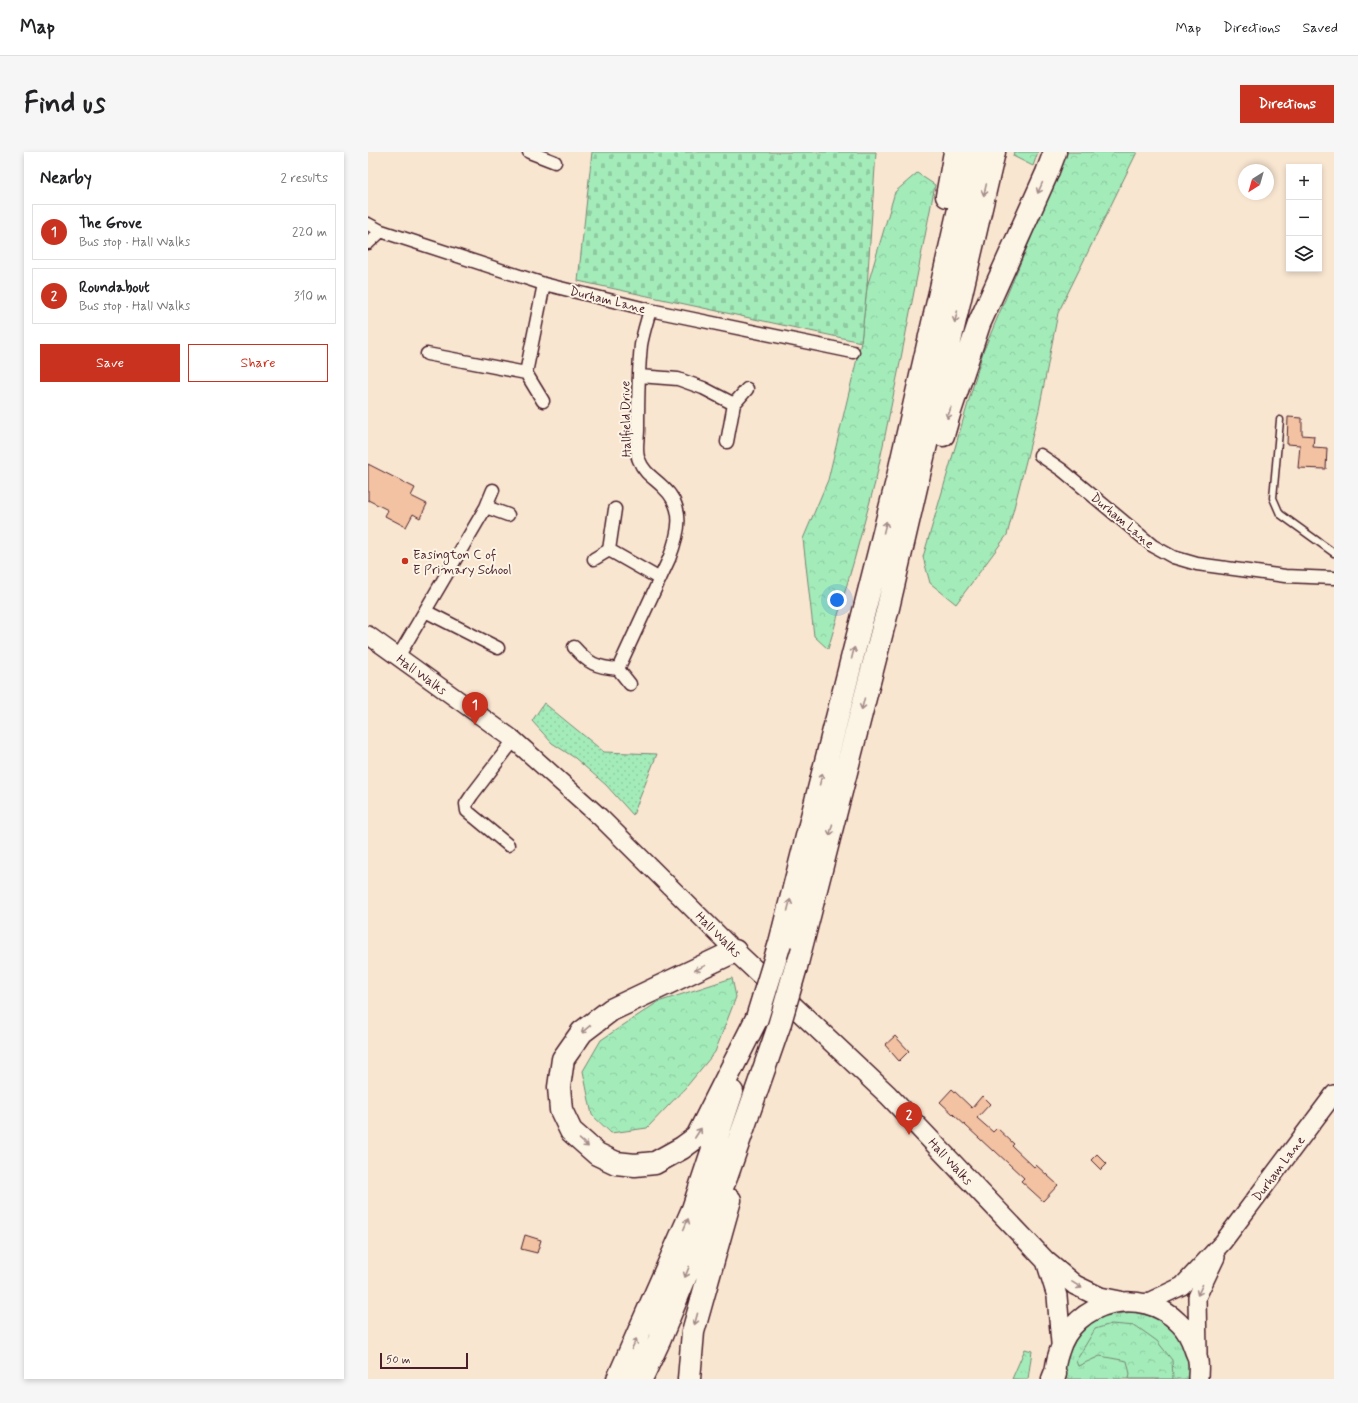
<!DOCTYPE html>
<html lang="en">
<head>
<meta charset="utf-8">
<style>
	:root { --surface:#fff; --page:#f6f6f6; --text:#202124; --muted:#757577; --line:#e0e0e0; --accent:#c8321e }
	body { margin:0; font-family:Mynerve,sans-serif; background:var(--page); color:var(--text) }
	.controls { position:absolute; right:12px; top:12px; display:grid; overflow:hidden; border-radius:0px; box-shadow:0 2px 6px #0003 }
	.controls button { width:36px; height:36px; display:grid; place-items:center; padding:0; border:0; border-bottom:1px solid var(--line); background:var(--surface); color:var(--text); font:20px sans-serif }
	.compass { position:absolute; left:870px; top:12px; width:36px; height:36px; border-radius:50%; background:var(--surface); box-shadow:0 2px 6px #0003; rotate:217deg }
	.scale { position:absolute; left:12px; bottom:10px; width:88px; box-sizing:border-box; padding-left:4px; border:2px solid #4a1f2b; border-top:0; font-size:11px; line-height:14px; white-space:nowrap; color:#4a1f2b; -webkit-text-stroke:3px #fcf5e5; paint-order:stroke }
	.you { position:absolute; left:469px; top:448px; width:14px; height:14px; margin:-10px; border:3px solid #fff; border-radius:50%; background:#1a73e8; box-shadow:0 0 0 6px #1a73e833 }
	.badge { display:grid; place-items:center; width:26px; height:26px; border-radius:50%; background:var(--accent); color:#fff; font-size:13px; font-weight:700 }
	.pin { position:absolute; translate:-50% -33px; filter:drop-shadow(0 1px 2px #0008) }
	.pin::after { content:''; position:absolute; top:21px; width:14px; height:12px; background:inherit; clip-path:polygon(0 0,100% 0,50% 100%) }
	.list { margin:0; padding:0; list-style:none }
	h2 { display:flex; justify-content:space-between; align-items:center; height:52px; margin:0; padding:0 16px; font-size:17px }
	h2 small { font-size:13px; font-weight:400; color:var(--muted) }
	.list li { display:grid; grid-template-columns:26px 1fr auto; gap:12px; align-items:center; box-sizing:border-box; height:56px; margin:0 8px 8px; padding:0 8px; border:1px solid var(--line); border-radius:0px }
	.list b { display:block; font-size:15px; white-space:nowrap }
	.list p { margin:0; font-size:13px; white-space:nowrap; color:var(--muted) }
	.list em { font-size:13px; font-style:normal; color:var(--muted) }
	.actions { display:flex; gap:8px; padding:12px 16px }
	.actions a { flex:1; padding:9px 0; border:1px solid var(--accent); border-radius:0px; text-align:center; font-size:14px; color:var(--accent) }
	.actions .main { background:var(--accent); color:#fff }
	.icon { flex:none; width:22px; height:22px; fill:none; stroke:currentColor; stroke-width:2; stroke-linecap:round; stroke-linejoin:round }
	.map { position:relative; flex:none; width:966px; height:1227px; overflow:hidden; border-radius:0px }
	header { display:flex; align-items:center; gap:24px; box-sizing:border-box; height:56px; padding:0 20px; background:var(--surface); border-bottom:1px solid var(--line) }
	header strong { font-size:19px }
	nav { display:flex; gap:22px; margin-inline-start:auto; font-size:14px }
	.intro { display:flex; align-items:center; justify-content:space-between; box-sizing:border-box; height:96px; padding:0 24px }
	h1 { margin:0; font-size:28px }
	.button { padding:10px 18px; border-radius:0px; background:var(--accent); color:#fff; font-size:14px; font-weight:700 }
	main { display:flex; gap:24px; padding:0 24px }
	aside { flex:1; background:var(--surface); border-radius:0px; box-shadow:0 2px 6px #0003 }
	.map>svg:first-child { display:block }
	.grass { fill:url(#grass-tufts); stroke:#768672 }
	.forest { fill:url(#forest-crowns); stroke:#768672 }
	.cemetery { fill:url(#cemetery-stones); stroke:#768672 }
	.garden { fill:url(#garden-dots); stroke:#768672 }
	.building { fill:#f2c2a2; stroke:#4a1f2b }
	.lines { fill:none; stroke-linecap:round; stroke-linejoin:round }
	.lane-casing { stroke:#4a1f2b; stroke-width:9 }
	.street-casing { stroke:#4a1f2b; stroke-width:15 }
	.secondary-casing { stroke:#4a1f2b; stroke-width:20 }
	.primary-casing { stroke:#4a1f2b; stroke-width:22 }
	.highway-casing { stroke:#4a1f2b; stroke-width:25 }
	.lane { stroke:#fcf5e5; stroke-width:6 }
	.street { stroke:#fcf5e5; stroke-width:12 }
	.secondary { stroke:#fcf5e5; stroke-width:17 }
	.primary { stroke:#fcf5e5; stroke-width:19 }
	.highway { stroke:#fcf5e5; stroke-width:22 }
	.highway-bridge-casing { stroke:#4a1f2b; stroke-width:25; stroke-linecap:butt }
	.highway-bridge { stroke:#fcf5e5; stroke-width:22 }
	.oneway { stroke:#a38a88 }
	.poi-dot { fill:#c8321e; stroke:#fcf5e5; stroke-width:1.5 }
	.labels { text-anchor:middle; stroke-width:4; stroke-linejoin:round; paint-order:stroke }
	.street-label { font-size:13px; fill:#4a1f2b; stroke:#fcf5e5 }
	.poi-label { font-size:13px; fill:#4a1f2b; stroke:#fcf5e5; text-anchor:start }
</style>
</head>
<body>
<header>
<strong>Map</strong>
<nav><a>Map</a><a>Directions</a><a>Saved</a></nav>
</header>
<div class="intro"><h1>Find us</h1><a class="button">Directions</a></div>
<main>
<aside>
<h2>Nearby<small>2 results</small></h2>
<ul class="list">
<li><span class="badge">1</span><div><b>The Grove</b><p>Bus stop · Hall Walks</p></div><em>220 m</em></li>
<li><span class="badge">2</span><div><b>Roundabout</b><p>Bus stop · Hall Walks</p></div><em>310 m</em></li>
</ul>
<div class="actions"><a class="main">Save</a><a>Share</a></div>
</aside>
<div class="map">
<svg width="966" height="1227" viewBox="0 0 966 1227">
	<defs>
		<pattern id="grass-tufts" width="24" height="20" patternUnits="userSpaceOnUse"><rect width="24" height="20" fill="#a3ecba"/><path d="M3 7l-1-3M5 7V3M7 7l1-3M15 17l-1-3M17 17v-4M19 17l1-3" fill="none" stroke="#8ecaa0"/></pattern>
		<pattern id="forest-crowns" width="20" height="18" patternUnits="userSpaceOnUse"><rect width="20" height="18" fill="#a3ecba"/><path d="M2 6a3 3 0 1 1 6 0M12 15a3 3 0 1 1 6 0" fill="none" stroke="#8ecaa0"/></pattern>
		<pattern id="cemetery-stones" width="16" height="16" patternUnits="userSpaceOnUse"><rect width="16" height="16" fill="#a3ecba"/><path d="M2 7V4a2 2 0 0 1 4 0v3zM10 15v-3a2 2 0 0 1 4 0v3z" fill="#8ecaa0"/></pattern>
		<pattern id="garden-dots" width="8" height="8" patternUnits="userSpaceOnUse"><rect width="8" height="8" fill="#a3ecba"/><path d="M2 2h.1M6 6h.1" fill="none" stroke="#8ecaa0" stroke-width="1.8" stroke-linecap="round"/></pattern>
	</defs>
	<rect width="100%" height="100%" fill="#f9e6d1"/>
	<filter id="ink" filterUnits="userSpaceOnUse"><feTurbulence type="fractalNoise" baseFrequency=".025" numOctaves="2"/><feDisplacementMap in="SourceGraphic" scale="8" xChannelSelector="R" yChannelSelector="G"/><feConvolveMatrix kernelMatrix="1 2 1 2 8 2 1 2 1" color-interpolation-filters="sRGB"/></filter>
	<g filter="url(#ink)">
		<path class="grass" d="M 765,1160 L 786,1165 L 800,1174 L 814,1191 L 821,1209 L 822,1227 L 696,1227 L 699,1205 L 709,1185 L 718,1175 L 734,1164 Z"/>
		<path class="forest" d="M 646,0 L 670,0 L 665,14 L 645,4 Z
			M 699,0 L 769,0 L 690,161 L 671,258 L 639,383 L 588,452 L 562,431 L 555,405 L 615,200 Z
			M 549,21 L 567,33 L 532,211 L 508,327 L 485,412 L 460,497 L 446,484 L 435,387 L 460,328 L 493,190 L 499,135 L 527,40 Z
			M 364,826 L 368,845 L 347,900 L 319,934 L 279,976 L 243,981 L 224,963 L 215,919 L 233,888 L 290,850 Z
			M 743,1172 L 768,1174 L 789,1189 L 804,1208 L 805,1227 L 761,1227 L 762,1222 L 759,1209 L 732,1204 L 710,1214 L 708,1209 L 727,1177 Z
			M 657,1197 L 664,1199 L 660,1227 L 644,1227 Z"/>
		<path class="cemetery" d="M 224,0 L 508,0 L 499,135 L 493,190 L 210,129 Z"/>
		<path class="garden" d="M 176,551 L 236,600 L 289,602 L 265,663 L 238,633 L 207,606 L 184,591 L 164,569 Z"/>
		<path class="building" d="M 920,265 L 934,266 L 934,283 L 946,284 L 945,295 L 959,296 L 958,317 L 930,316 L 932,293 L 919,292 Z
			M 0,312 L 47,336 L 43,344 L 59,352 L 52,366 L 45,362 L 38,375 L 17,364 L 20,358 L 0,348 Z
			M 527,884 L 541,899 L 531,909 L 517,893 Z
			M 584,937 L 604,956 L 614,944 L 622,952 L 609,966 L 625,980 L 629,976 L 646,992 L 644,994 L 666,1015 L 668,1013 L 690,1033 L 675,1049 L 653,1029 L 656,1026 L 626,998 L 625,999 L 572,950 Z
			M 729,1002 L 739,1012 L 733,1018 L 723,1008 Z
			M 157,1083 L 173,1088 L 169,1101 L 153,1097 Z"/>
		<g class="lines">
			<g class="lane-casing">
				<path id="lane" d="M 912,268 L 905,346 L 912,362 L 966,401"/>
			</g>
			<g class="street-casing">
				<path id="street" d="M 161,0 L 187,10
					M 0,72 L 13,79 L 176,132 L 282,158 L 485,200
					M 0,91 L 13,79
					M 59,202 L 158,221 L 175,249
					M 158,221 L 176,132
					M 271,224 L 310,227 L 335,236 L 366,252
					M 359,290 L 366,252 L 379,237
					M 672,303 L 694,318 L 785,394 L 805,405 L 829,412 L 917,424 L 966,426
					M 118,355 L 125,338
					M 241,398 L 292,427
					M 226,407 L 241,398 L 247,357
					M 57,459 L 130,496
					M 206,495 C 221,512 228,515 250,517 L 262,532
					M 30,505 L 118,355 L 140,363
					M 250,517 L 301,407 C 311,381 318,356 295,335 C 286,326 276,321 271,308 C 267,300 270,287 270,278 C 270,250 270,221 273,193 C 275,181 279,169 282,158
					M 140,693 L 99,659 L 98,652 L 104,643 L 146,588"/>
			</g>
			<g class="secondary-casing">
				<path id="secondary" d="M 0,483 L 146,588 L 232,665 L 367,799
					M 778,1151 L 814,1134 L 855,1090 L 966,942
					M 830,1202 L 829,1145 L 848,1105"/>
			</g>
			<g class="primary-casing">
				<path id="primary" d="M 367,799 L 520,943 L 678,1109 L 707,1133 L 732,1145 L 752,1149
					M 678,1109 L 689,1144 L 693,1191
					M 687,1227 C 686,1217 688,1209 691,1200 C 706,1148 774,1133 811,1171 C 819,1178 823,1188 826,1197 C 827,1201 830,1205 830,1209 C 831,1214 830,1221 830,1227"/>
			</g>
			<g class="highway-casing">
				<path id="highway" d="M 579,44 L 587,0
					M 575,283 L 581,262 L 611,172 L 679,21 L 687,0
					M 412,791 L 529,329 L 604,0
					M 367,799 L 243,858 L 214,880 L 195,907 L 191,935 L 193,958 L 203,979 L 229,1002 L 248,1011 L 267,1013 L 287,1011 L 314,996 L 329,985 L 389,866
					M 428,815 L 519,460 L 626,0
					M 250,1227 L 325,1057 L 364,940
					M 273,1227 L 291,1189 L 359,1023 L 411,874
					M 321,1227 L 325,1180 L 362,1048
					M 685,1227 L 687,1222"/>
			</g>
			<use href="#lane" class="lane"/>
			<use href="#street" class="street"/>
			<use href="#secondary" class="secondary"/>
			<use href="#primary" class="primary"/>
			<use href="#highway" class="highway"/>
			<g class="highway-bridge-casing">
				<path id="highway-bridge" d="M 389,866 L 412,791
					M 411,874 L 428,815"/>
			</g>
			<use href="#highway-bridge" class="highway-bridge"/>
		</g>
		<defs><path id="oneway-shaft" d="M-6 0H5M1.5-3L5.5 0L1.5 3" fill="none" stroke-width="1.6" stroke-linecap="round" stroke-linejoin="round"/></defs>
		<g class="oneway">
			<use href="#oneway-shaft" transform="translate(672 36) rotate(114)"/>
			<use href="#oneway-shaft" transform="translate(617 38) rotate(103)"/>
			<use href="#oneway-shaft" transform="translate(588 165) rotate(103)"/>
			<use href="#oneway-shaft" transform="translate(581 261) rotate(108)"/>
			<use href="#oneway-shaft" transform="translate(517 375) rotate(-76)"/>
			<use href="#oneway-shaft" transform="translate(485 501) rotate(-76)"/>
			<use href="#oneway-shaft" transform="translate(495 552) rotate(104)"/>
			<use href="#oneway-shaft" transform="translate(453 627) rotate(-76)"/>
			<use href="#oneway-shaft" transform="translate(463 678) rotate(104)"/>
			<use href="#oneway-shaft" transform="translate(421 753) rotate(-76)"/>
			<use href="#oneway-shaft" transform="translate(332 816) rotate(155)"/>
			<use href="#oneway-shaft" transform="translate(218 877) rotate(139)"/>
			<use href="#oneway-shaft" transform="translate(330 981) rotate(-57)"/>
			<use href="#oneway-shaft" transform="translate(216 991) rotate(41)"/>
			<use href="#oneway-shaft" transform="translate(318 1072) rotate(-67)"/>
			<use href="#oneway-shaft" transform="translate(319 1120) rotate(112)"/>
			<use href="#oneway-shaft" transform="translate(709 1133) rotate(32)"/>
			<use href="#oneway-shaft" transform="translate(832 1138) rotate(115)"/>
			<use href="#oneway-shaft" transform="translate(328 1167) rotate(105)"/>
			<use href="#oneway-shaft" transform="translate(266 1192) rotate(-65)"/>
		</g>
	</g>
	<circle class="poi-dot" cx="37" cy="409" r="4"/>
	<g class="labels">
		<g class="street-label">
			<text transform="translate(240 147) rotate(14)" y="5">Durham Lane</text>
			<text transform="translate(257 267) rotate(-91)" y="5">Hallfield Drive</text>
			<text transform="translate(755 368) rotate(40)" y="5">Durham Lane</text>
			<text transform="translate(54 522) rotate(36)" y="5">Hall Walks</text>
			<text transform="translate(351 782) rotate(45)" y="5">Hall Walks</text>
			<text transform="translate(583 1009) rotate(47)" y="5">Hall Walks</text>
			<text transform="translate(910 1016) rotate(-53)" y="5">Durham Lane</text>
		</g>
		<g class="poi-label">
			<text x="45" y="407">Easington C of<tspan x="45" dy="15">E Primary School</tspan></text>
		</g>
	</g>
</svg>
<div class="controls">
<button>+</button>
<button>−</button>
<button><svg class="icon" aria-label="layers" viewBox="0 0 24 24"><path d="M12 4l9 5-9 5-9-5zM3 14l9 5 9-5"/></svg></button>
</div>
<svg class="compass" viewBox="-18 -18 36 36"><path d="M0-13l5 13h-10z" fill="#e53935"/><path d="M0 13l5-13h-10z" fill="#757577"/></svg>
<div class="scale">50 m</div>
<div class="you"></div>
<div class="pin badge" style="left:107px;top:573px">1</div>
<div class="pin badge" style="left:541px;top:983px">2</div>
</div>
</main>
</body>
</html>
